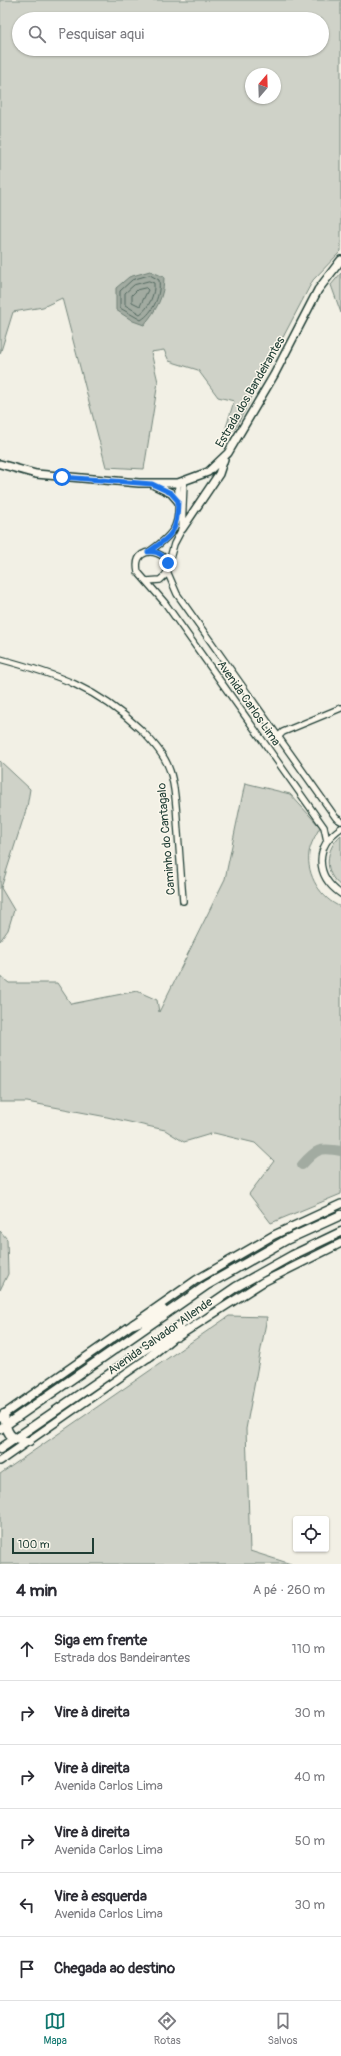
<!DOCTYPE html>
<html lang="pt">
<head>
<meta charset="utf-8">
<style>
	:root { --surface:#fff; --page:#f2f2f3; --text:#2b2b33; --muted:#7c7c81; --line:#e1e1e2; --accent:#0f766e }
	body { margin:0; font-family:Pangolin,sans-serif; background:var(--page); color:var(--text) }
	.controls { position:absolute; right:12px; bottom:12px; display:grid; overflow:hidden; border-radius:4px; box-shadow:0 1px 3px #0004 }
	.controls button { width:36px; height:36px; display:grid; place-items:center; padding:0; border:0; border-bottom:1px solid var(--line); background:var(--surface); color:var(--text); font:20px sans-serif }
	.compass { position:absolute; left:245px; top:68px; width:36px; height:36px; border-radius:50%; background:var(--surface); box-shadow:0 1px 3px #0004; rotate:19deg }
	.scale { position:absolute; left:12px; bottom:10px; width:82px; box-sizing:border-box; padding-left:4px; border:2px solid #1f3d34; border-top:0; font-size:11px; line-height:14px; white-space:nowrap; color:#1f3d34; -webkit-text-stroke:3px #fbf7ec; paint-order:stroke }
	.stop { position:absolute; width:12px; height:12px; margin:-9px; border:3px solid #1a73e8; border-radius:50%; background:#fff }
	.stop.end { background:#1a73e8; border-color:#fff; box-shadow:0 1px 4px #0008 }
	.list { margin:0; padding:0; list-style:none }
	h2 { display:flex; justify-content:space-between; align-items:center; height:52px; margin:0; padding:0 16px; font-size:17px }
	h2 small { font-size:13px; font-weight:400; color:var(--muted) }
	.list li { display:grid; grid-template-columns:26px 1fr auto; gap:12px; align-items:center; box-sizing:border-box; height:64px; padding:0 16px; border-top:1px solid var(--line) }
	.list b { display:block; font-size:15px; white-space:nowrap }
	.list p { margin:0; font-size:13px; white-space:nowrap; color:var(--muted) }
	.list em { font-size:13px; font-style:normal; color:var(--muted) }
	.icon { flex:none; width:22px; height:22px; fill:none; stroke:currentColor; stroke-width:2; stroke-linecap:round; stroke-linejoin:round }
	.map { position:relative; flex:none; width:341px; height:1564px; overflow:hidden }
	.search { position:absolute; background:var(--surface); box-shadow:0 1px 3px #0004; left:12px; right:12px; top:12px; height:44px; display:flex; align-items:center; gap:10px; box-sizing:border-box; padding:0 14px; border-radius:22px; color:var(--muted); font-size:15px }
	.sheet { height:436px; background:var(--surface) }
	nav { display:flex; justify-content:space-around; align-items:center; box-sizing:border-box; height:56px; border-top:1px solid var(--line); background:var(--surface); font-size:11px; color:var(--muted) }
	nav a { display:grid; justify-items:center; gap:2px }
	nav .on { color:var(--accent) }
	.map>svg:first-child { display:block }
	.green { fill:#cfd2c8; stroke:#77887e; fill-rule:evenodd }
	.water { fill:#a2aba1; stroke:#6e7f75 }
	.lines { fill:none; stroke-linecap:round; stroke-linejoin:round }
	.shore { stroke:#536960; stroke-width:1 }
	.river { stroke:#a2aba1; stroke-width:10 }
	.minor-casing { stroke:#1f3d34; stroke-width:8 }
	.major-casing { stroke:#1f3d34; stroke-width:10 }
	.highway-casing { stroke:#1f3d34; stroke-width:11 }
	.minor { stroke:#fbf7ec; stroke-width:5.5 }
	.major { stroke:#fbf7ec; stroke-width:7 }
	.highway { stroke:#fbf7ec; stroke-width:8 }
	.route { stroke:#1a73e8; stroke-width:5 }
	.labels { text-anchor:middle; stroke-width:3; stroke-linejoin:round; paint-order:stroke }
	.street-label { font-size:12px; fill:#1f3d34; stroke:#fbf7ec }
</style>
</head>
<body>
<div class="map">
<svg width="341" height="1564" viewBox="0 0 341 1564">
	<rect width="100%" height="100%" fill="#f2f0e5"/>
	<filter id="ink" filterUnits="userSpaceOnUse"><feTurbulence type="fractalNoise" baseFrequency=".025" numOctaves="2"/><feDisplacementMap in="SourceGraphic" scale="8" xChannelSelector="R" yChannelSelector="G"/><feConvolveMatrix kernelMatrix="1 2 1 2 8 2 1 2 1" color-interpolation-filters="sRGB"/></filter>
	<g filter="url(#ink)">
		<path class="green" d="M 0,0 L 341,0 L 341,251 L 313,280 L 235,429 L 225,431 L 234,401 L 218,397 L 198,370 L 169,361 L 164,350 L 151,352 L 158,382 L 144,469 L 106,467 L 62,298 L 43,307 L 13,312 L 0,354 ZM 19,19 L 322,19 L 322,49 L 19,49 ZM 251,74 L 275,74 L 275,98 L 251,98 Z
			M 341,273 L 341,313 L 331,285 Z
			M 0,761 L 30,789 L 27,807 L 1,888 L 14,910 L 8,930 L 0,941 Z
			M 245,783 L 290,794 L 320,827 C 316,835 310,844 309,853 C 306,875 321,899 341,907 L 341,1194 L 271,1223 L 249,1194 L 274,1161 L 255,1143 L 214,1133 L 184,1142 L 165,1130 L 107,1117 L 27,1102 L 0,1102 L 0,976 L 9,983 L 57,983 L 71,1004 L 137,991 L 157,1000 L 159,1012 L 225,879 Z
			M 341,835 L 341,886 C 323,873 325,849 341,835 Z
			M 0,1231 L 7,1239 L 8,1274 L 0,1290 Z
			M 229,1316 L 267,1317 L 246,1429 L 250,1551 L 291,1564 L 0,1564 L 0,1474 Z"/>
		<path class="water" d="M 150,271 L 164,277 C 164,297 157,309 144,325 L 133,321 L 116,310 L 116,288 L 129,277 Z"/>
		<g class="lines">
			<path class="shore" d="M 150,275 L 159,280 C 161,294 154,312 141,320 L 120,308 L 120,291 L 132,280 Z
				M 149,281 L 154,283 C 155,294 149,308 140,314 L 125,305 L 125,293 L 134,285 Z
				M 146,288 L 148,290 L 140,306 L 132,302 L 132,295 L 137,290 Z"/>
			<path class="river" d="M 302,1165 C 316,1149 320,1147 341,1151"/>
			<g class="minor-casing">
				<path id="minor" d="M 150,551 C 183,528 178,521 178,483
					M 168,566 L 174,544 L 182,529 L 184,482
					M 167,571 L 177,594 L 336,818 L 341,821
					M 147,581 L 160,580 C 190,557 130,535 138,572 L 165,603 L 324,827 L 327,841
					M 0,659 C 56,674 97,688 140,729 C 152,741 165,755 170,771 C 175,786 176,803 177,819 C 179,846 181,874 183,901
					M 278,737 L 283,732 L 341,708
					M 341,828 C 314,846 315,876 341,894"/>
			</g>
			<g class="major-casing">
				<path id="major" d="M 0,464 L 36,474 L 139,483 L 178,483 L 208,472 L 228,453 L 274,375 L 318,290 L 341,260
					M 154,485 L 171,493 L 178,501
					M 182,529 L 219,474 L 224,459
					M 177,1337 L 263,1282 L 341,1243
					M 0,1417 L 196,1280 L 274,1235 L 341,1204
					M 0,1461 L 152,1355"/>
			</g>
			<g class="highway-casing">
				<path id="highway" d="M 134,1324 L 147,1319 L 163,1310
					M 149,1357 L 181,1331
					M 4,1414 C 6,1432 9,1441 29,1441
					M 0,1429 L 207,1285 L 286,1240 L 341,1215
					M 0,1449 L 236,1287 L 293,1255 L 341,1232"/>
			</g>
			<use href="#minor" class="minor"/>
			<use href="#major" class="major"/>
			<use href="#highway" class="highway"/>
		</g>
	</g>
	<g class="lines" filter="url(#ink)">
		<path class="route" d="M 62,477 L 152,484 L 171,493 L 178,501 C 177,532 174,534 148,552 C 158,551 164,555 168,563"/>
	</g>
	<g class="labels">
		<g class="street-label">
			<text transform="translate(250 392) rotate(-60)" y="4">Estrada dos Bandeirantes</text>
			<text transform="translate(249 703) rotate(55)" y="4">Avenida Carlos Lima</text>
			<text transform="translate(166 839) rotate(-95)" y="4">Caminho do Cantagalo</text>
			<text transform="translate(160 1336) rotate(-35)" y="4">Avenida Salvador Allende</text>
		</g>
	</g>
</svg>
<div class="controls">
<button><svg class="icon" aria-label="locate" viewBox="0 0 24 24"><circle cx="12" cy="12" r="6"/><path d="M12 2v4M12 18v4M2 12h4M18 12h4"/></svg></button>
</div>
<svg class="compass" viewBox="-18 -18 36 36"><path d="M0-13l5 13h-10z" fill="#e53935"/><path d="M0 13l5-13h-10z" fill="#7c7c81"/></svg>
<div class="scale">100 m</div>
<div class="stop" style="left:62px;top:477px"></div>
<div class="stop end" style="left:168px;top:563px"></div>
<div class="search"><svg class="icon" aria-label="search" viewBox="0 0 24 24"><circle cx="10" cy="10" r="6"/><path d="M15 15l6 6"/></svg>Pesquisar aqui</div>
</div>
<section class="sheet">
<h2>4 min<small>A pé · 260 m</small></h2>
<ul class="list">
<li><svg class="icon" aria-label="ahead" viewBox="0 0 24 24"><path d="M12 20V5M6 11l6-6 6 6"/></svg><div><b>Siga em frente</b><p>Estrada dos Bandeirantes</p></div><em>110 m</em></li>
<li><svg class="icon" aria-label="right" viewBox="0 0 24 24"><path d="M7 20v-9h11M14 6l5 5-5 5"/></svg><div><b>Vire à direita</b></div><em>30 m</em></li>
<li><svg class="icon" aria-label="right" viewBox="0 0 24 24"><path d="M7 20v-9h11M14 6l5 5-5 5"/></svg><div><b>Vire à direita</b><p>Avenida Carlos Lima</p></div><em>40 m</em></li>
<li><svg class="icon" aria-label="right" viewBox="0 0 24 24"><path d="M7 20v-9h11M14 6l5 5-5 5"/></svg><div><b>Vire à direita</b><p>Avenida Carlos Lima</p></div><em>50 m</em></li>
<li><svg class="icon" aria-label="left" viewBox="0 0 24 24"><path d="M17 20v-9H6M10 6l-5 5 5 5"/></svg><div><b>Vire à esquerda</b><p>Avenida Carlos Lima</p></div><em>30 m</em></li>
<li><svg class="icon" aria-label="arrive" viewBox="0 0 24 24"><path d="M6 21V4h12l-3 4 3 4H6"/></svg><div><b>Chegada ao destino</b></div></li>
</ul>
</section>
<nav>
<a class="on"><svg class="icon" aria-label="map" viewBox="0 0 24 24"><path d="M3 6l6-2 6 2 6-2v14l-6 2-6-2-6 2zM9 4v14M15 6v14"/></svg>Mapa</a>
<a><svg class="icon" aria-label="directions" viewBox="0 0 24 24"><path d="M12 3l9 9-9 9-9-9zM9 14v-3h6M13 9l2 2-2 2"/></svg>Rotas</a>
<a><svg class="icon" aria-label="saved" viewBox="0 0 24 24"><path d="M7 4h10v16l-5-4-5 4z"/></svg>Salvos</a>
</nav>
</body>
</html>
